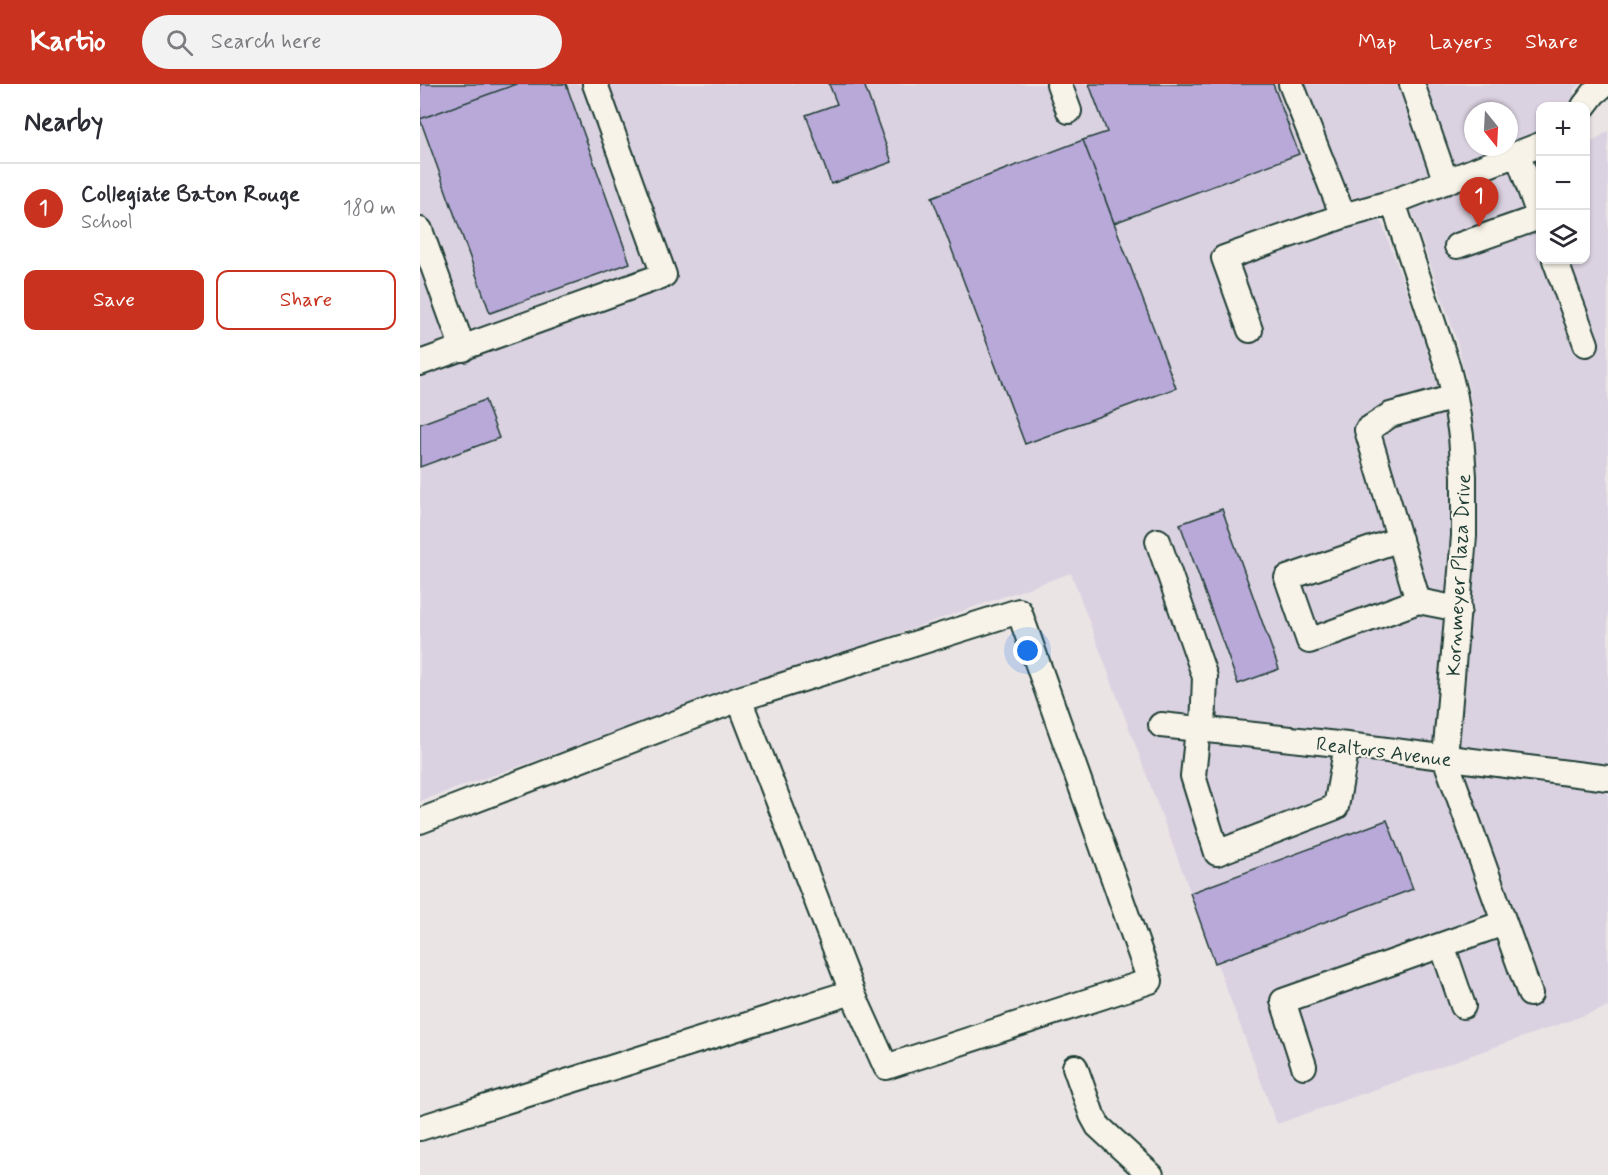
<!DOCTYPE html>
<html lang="en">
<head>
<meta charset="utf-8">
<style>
	:root { --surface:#fff; --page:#f2f2f3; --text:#2b2b33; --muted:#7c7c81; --line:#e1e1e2; --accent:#c8321e }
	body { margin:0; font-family:Mynerve,sans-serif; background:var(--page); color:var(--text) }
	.controls { position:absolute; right:18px; top:18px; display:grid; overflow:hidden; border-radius:12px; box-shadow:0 2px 4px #0004 }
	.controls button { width:54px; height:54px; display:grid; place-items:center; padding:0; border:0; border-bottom:2px solid var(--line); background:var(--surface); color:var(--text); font:30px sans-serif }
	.compass { position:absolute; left:1044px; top:18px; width:54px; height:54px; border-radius:50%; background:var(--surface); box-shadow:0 2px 4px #0004; rotate:162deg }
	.you { position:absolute; left:608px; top:567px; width:21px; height:21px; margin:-15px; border:4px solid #fff; border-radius:50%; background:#1a73e8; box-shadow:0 0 0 9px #1a73e833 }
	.badge { display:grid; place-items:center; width:39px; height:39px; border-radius:50%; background:var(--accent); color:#fff; font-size:20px; font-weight:700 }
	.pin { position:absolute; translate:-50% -50px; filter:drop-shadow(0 2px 3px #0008) }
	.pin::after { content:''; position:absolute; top:32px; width:21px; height:18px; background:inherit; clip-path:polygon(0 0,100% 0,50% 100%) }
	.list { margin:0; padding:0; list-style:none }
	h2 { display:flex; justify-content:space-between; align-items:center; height:78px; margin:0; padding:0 24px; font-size:26px }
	h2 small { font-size:20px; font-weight:400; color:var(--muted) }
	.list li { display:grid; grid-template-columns:39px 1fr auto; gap:18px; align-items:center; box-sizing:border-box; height:90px; padding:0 24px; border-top:2px solid var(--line) }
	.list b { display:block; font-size:22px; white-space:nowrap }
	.list p { margin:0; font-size:20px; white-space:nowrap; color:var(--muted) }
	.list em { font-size:20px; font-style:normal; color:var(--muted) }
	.actions { display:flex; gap:12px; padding:18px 24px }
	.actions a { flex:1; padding:14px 0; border:2px solid var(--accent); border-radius:12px; text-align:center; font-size:21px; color:var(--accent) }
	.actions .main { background:var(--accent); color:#fff }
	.icon { flex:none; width:33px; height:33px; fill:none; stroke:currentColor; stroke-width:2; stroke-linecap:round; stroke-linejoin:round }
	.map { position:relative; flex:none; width:1188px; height:1091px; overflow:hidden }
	header { display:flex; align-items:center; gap:36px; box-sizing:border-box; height:84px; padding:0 30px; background:var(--accent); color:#fff }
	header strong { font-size:28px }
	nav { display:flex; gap:33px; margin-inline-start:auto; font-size:21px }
	.search { width:420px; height:54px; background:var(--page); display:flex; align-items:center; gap:15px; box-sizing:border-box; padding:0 21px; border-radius:33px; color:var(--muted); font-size:22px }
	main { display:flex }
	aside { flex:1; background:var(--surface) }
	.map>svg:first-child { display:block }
	.built { fill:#dbd2e1; fill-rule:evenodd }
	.building { fill:#b8a9d9; stroke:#1f3d34; stroke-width:1.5 }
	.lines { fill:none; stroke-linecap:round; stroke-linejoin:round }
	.minor-casing { stroke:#1f3d34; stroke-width:28 }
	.minor { stroke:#f7f3e8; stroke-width:24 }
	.labels { text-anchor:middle; stroke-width:4.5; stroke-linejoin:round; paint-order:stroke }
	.street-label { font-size:20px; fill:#1f3d34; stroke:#f7f3e8 }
</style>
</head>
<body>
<header>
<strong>Kartio</strong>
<div class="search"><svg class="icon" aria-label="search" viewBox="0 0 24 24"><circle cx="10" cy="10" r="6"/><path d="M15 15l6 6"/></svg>Search here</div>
<nav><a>Map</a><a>Layers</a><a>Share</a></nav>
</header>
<main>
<aside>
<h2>Nearby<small></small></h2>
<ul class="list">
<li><span class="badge">1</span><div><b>Collegiate Baton Rouge</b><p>School</p></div><em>180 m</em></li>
</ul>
<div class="actions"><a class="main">Save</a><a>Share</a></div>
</aside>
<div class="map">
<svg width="1188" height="1091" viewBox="0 0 1188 1091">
	<rect width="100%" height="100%" fill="#eae4e5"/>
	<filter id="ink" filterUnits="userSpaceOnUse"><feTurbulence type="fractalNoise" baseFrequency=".0167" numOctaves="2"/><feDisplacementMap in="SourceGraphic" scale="12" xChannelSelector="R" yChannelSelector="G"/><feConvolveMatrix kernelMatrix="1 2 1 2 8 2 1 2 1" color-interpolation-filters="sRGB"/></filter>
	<g filter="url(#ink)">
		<path class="built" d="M 0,0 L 1161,0 L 1153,7 L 1159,22 L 1120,22 L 1120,176 L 1166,176 L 1166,42 L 1172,58 L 1188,47 L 1188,923 L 857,1040 L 651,489 L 0,717 ZM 1053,27 L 1089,27 L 1089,63 L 1053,63 ZM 982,100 L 1036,254 L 1049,306 L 1052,330 L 1024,334 L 1018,302 L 1004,256 L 952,111 Z"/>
		<path class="building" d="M 0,0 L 97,0 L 0,35 Z
			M 97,0 L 146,0 L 210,179 L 70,229 L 0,35 Z
			M 409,0 L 444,0 L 472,78 L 411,100 L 386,31 L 417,20 Z
			M 669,0 L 853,0 L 879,70 L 694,139 L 663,56 L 687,48 Z
			M 663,56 L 756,304 L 605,360 L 512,113 Z
			M 65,316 L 79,354 L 0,383 L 0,340 Z
			M 802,425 L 859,585 L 818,600 L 760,440 Z
			M 967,736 L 993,805 L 795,879 L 770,809 Z"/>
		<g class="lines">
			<g class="minor-casing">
				<path id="minor" d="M 639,0 L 649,27
					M 871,0 L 923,132 L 973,118 L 1120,61
					M 992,0 L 1026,98
					M 1164,22 L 1174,9 L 1185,0
					M 1098,71 L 1120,134
					M 973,118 L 1027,281 L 1035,313 L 1041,352 L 1044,392 L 1044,452 L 1025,674 L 1110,910
					M 0,146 L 43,265
					M 1037,162 L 1120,133
					M 1135,176 L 1166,260
					M 830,246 L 804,174 L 923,132
					M 0,279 L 244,191 L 175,0
					M 1035,313 L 970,331 L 947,346 L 998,517 L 1039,525
					M 980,455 L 867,494 L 889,557 L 998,517
					M 738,457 L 785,593 L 783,645
					M 741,641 L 927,661 L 1188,694
					M 778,645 L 773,692 L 797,769 L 916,723 L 927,661
					M 0,737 L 319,615 L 599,527 L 730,897 L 466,983 L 432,908 L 319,615
					M 1022,861 L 1043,922
					M 884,982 L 863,917 L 1084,839
					M 655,983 L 672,1031 L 678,1042 L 731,1091
					M 0,1044 L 432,908"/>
			</g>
			<use href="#minor" class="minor"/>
		</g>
	</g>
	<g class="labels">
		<g class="street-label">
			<text transform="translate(1038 491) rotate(-87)" y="7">Kornmeyer Plaza Drive</text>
			<text transform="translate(964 667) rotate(7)" y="7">Realtors Avenue</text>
		</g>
	</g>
</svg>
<div class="controls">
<button>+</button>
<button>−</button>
<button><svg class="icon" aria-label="layers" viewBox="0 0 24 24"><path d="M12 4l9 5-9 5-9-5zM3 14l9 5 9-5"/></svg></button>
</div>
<svg class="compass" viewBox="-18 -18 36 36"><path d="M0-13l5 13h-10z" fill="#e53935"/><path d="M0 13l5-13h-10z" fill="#7c7c81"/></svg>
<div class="you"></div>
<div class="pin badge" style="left:1059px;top:143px">1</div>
</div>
</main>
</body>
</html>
